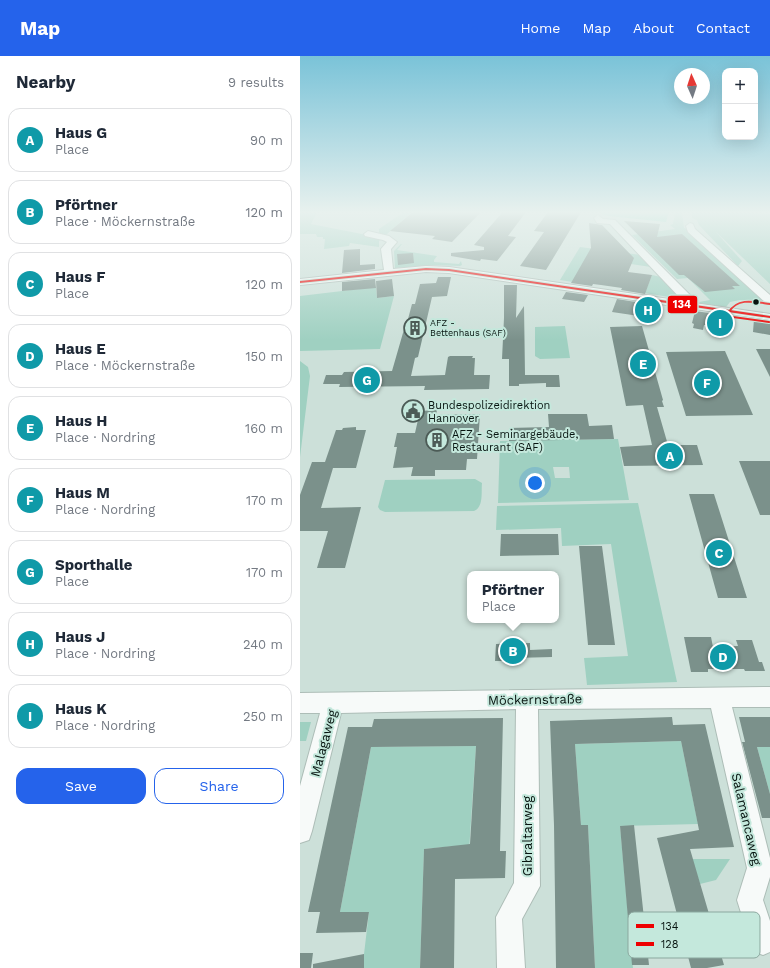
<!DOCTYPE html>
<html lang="en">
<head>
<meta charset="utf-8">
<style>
	:root { --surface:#fff; --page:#f2f2f3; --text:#1f2937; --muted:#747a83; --line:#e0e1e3; --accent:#2563eb }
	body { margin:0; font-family:"Work Sans",sans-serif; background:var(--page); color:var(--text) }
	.controls { position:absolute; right:12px; top:12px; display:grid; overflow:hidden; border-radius:8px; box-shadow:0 4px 16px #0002 }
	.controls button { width:36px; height:36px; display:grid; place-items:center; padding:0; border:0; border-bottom:1px solid var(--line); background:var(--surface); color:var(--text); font:20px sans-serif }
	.compass { position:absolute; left:374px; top:12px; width:36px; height:36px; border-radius:50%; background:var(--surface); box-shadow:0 4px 16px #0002; rotate:357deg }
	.you { position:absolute; left:235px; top:427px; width:14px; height:14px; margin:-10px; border:3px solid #fff; border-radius:50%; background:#1a73e8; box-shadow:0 0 0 6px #1a73e833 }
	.badge { display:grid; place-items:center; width:26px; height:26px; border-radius:50%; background:var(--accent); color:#fff; font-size:13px; font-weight:700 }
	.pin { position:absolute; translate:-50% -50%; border:2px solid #fff; box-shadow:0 1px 4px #0006 }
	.popup { position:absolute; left:167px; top:515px; width:92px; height:52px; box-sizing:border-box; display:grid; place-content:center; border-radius:8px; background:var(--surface); filter:drop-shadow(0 1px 3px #0005); font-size:13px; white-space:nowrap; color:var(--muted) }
	.popup b { font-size:15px; color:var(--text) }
	.popup::after { content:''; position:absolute; left:50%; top:100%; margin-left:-8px; border:8px solid transparent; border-top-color:var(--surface) }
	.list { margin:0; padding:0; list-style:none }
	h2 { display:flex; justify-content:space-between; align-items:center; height:52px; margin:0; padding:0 16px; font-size:17px }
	h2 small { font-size:13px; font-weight:400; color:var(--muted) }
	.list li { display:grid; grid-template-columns:26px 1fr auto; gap:12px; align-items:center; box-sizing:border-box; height:64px; margin:0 8px 8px; padding:0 8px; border:1px solid var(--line); border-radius:12px }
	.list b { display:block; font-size:15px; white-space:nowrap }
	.list p { margin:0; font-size:13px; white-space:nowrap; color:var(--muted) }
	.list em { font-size:13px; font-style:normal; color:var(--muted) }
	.actions { display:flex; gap:8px; padding:12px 16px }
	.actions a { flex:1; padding:9px 0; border:1px solid var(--accent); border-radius:12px; text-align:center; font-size:14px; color:var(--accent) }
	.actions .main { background:var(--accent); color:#fff }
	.map { position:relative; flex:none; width:470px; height:912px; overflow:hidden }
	header { display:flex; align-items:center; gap:24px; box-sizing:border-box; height:56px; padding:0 20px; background:var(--accent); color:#fff }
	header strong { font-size:19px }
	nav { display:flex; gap:22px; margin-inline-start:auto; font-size:14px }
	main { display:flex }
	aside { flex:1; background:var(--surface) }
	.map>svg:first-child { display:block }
	.green { fill:#9fd0c1; fill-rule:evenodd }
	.water { fill:#76d9c0 }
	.building { fill:#7b918b }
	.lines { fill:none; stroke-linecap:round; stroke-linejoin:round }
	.minor-casing { stroke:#adbdb7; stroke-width:2 }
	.minor { fill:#f7faf9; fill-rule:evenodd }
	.bus-1-casing { stroke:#c4e8dc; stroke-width:4 }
	.bus-2-casing { stroke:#c4e8dc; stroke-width:4 }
	.bus-1 { stroke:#e00; stroke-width:2 }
	.bus-2 { stroke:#e00; stroke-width:2 }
	.bus-dot { fill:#071410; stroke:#c4e8dc; stroke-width:1.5 }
	.labels { text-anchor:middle; stroke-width:4; stroke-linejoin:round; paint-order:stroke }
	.far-poi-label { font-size:9px; fill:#071410; stroke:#c4e8dc; text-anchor:start }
	.poi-label { font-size:11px; fill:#071410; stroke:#c4e8dc; text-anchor:start }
	.near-street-label { font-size:13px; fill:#071410; stroke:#c4e8dc }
	.key { fill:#c4e8dc; stroke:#8ba89f; stroke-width:1 }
	.key-label { font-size:11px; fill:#071410 }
	.line-badge { stroke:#c4e8dc; stroke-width:1.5 }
	.badge-label { font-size:11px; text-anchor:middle; font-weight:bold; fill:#fff }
</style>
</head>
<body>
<header>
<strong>Map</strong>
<nav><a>Home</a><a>Map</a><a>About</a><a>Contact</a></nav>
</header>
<main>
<aside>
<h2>Nearby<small>9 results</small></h2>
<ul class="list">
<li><span class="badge" style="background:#0f9aa8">A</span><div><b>Haus G</b><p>Place</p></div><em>90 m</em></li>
<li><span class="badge" style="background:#0f9aa8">B</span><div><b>Pförtner</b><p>Place · Möckernstraße</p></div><em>120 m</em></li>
<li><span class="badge" style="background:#0f9aa8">C</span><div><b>Haus F</b><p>Place</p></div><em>120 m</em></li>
<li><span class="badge" style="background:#0f9aa8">D</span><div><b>Haus E</b><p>Place · Möckernstraße</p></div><em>150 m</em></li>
<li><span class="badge" style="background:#0f9aa8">E</span><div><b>Haus H</b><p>Place · Nordring</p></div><em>160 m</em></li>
<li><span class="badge" style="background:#0f9aa8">F</span><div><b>Haus M</b><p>Place · Nordring</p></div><em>170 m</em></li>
<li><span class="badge" style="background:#0f9aa8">G</span><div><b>Sporthalle</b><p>Place</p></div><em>170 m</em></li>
<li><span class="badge" style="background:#0f9aa8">H</span><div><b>Haus J</b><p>Place · Nordring</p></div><em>240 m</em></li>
<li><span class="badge" style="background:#0f9aa8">I</span><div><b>Haus K</b><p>Place · Nordring</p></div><em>250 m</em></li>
</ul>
<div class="actions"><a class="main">Save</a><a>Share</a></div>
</aside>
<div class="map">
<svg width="470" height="912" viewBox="0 0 470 912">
	<rect width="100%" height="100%" fill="#cce0d9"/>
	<path class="green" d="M 0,156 L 17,156 L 11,168 L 82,182 L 79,185 L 79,191 L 50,187 L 49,190 L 24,193 L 25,183 L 23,183 L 23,181 L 17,181 L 16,178 L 0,178 Z
		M 104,156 L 112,156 L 87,178 L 85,179 L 79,178 L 79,173 Z
		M 377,156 L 382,156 L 384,172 L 387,173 L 463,243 L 466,247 L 440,244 L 430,246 L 426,251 L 422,251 L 401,248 L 399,246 L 410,244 L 388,222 L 377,223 L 332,179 L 375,173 L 370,169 L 373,168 L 375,157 Z
		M 392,156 L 437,156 L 470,158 L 470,228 L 415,175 L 442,205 L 438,210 L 399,169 L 397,164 L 392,162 Z
		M 101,188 L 102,188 L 97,194 L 137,200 L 134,204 L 134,206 L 159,208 L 161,205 L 162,209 L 160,210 L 134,209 L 95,212 L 94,195 Z
		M 280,191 L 341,199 L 351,211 L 331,208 L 297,219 L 292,229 L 260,224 Z
		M 352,219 L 361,221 L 378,239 L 375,242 L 345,237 Z
		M 76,231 L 77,242 L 94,240 L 80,293 L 0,295 L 0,240 Z
		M 265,270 L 270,302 L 240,303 L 235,300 L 235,271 Z
		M 0,305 L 8,311 L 10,320 L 0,401 Z
		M 318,383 L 329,444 L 198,447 L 200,385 ZM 253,411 L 269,411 L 270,422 L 255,422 Z
		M 175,423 L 182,427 C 181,436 184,451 174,455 L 85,456 L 80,454 L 78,451 L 85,424 Z
		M 338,447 L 377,626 L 287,629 L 284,602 L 328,600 L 311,488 L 262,490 L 261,472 L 196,474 L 197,450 Z
		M 0,666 L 11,666 L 6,685 L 0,685 Z
		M 381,685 L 398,768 L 320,770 L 333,912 L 295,912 L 288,769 L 281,769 L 275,688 Z
		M 176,690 L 169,795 L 155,790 L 124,793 L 120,912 L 64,912 L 64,898 L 69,856 L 40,856 L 71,691 Z
		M 457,691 L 470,691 L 470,738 Z
		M 392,803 L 430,803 L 416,824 L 400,828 Z"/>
	<path class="water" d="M 300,156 L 369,156 L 366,166 L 309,160 L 301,158 Z"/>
	<path class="building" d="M 113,156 L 181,156 L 152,186 L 132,183 L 135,180 L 90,175 Z
		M 201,156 L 226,156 L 208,180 L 216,181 L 197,205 L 181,203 L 180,205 L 151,200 L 151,197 L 184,194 L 184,191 L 174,189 L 201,158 Z
		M 248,156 L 281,156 L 246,214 L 220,210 L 244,176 L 234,175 Z
		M 324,165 L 360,168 L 357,181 L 382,178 L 440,230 L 432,230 L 435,233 L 405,236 L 384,219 L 379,219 Z
		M 289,167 L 302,169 L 334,202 L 328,216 L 352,219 L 345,238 L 321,234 L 322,232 L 301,229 L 293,228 L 292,230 L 271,227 L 291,192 Z
		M 60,193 L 60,209 L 75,208 L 75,213 L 42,217 L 44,194 Z
		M 113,197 L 114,207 L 98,209 L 97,198 Z
		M 138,221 L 151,221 L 147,240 L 132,241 L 118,301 L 115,302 L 111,320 L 145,319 L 148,301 L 150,300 L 173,300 L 172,302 L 175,302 L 174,319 L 190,319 L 189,333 L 124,334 L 125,330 L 39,331 L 40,328 L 23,328 L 26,319 L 42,319 L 44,316 L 92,315 L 107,263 L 108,263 L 112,248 L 115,248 L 120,228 L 136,227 Z
		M 75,223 L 76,232 L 42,235 L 42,226 Z
		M 92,223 L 94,240 L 77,242 L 76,225 Z
		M 204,229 L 217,229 L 216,262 L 224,250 L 225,319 L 259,319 L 260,331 L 246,331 L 246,327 L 219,328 L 219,330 L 209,330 L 209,303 L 202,303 L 204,262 Z
		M 266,236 L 288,239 L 284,246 L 262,243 Z
		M 317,243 L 342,247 L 341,249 L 356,252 L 354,260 L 338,257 L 339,260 L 312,256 Z
		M 395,255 L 409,257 L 407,269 L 404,269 L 403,274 L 393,272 L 394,268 L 392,267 Z
		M 454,263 L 470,267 L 470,279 L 453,276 Z
		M 342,270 L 363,344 L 362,345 L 364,351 L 357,351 L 368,389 L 397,389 L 403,409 L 324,410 L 320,391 L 352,389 L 343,349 L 326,350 L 310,271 Z
		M 456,293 L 470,293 L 470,321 Z
		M 425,295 L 453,359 L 386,360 L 366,296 Z
		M 137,354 L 136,359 L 180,358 L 177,403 L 167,403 L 166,414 L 135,414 L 135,420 L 111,420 L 113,411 L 93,412 L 97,391 L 94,391 L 97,377 L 115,377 L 120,355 Z
		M 248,358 L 287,358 L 289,370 L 312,369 L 314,383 L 209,385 L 209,372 L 249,371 Z
		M 56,371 L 56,374 L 66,374 L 56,412 L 33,412 L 21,452 L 61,451 L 45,512 L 17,512 L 28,475 L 0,475 L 0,439 L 12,406 L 25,406 L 36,374 L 42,374 L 43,372 Z
		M 439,405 L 470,405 L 470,459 L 460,459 Z
		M 389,438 L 414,438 L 447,542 L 418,542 Z
		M 201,478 L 258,478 L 259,499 L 200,500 Z
		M 279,490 L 302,490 L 315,589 L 288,589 Z
		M 384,581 L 411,581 L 413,591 L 438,590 L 436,584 L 452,584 L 459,606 L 462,606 L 465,615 L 445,615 L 444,613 L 408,613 L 408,616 L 391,616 Z
		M 230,587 L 230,594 L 252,593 L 252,601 L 214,602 L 213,605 L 195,605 L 196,588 Z
		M 372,661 L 373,669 L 405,668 L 434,791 L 390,793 L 424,909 L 407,912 L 391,912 L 357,782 L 399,774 L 381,685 L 275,688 L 281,769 L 288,769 L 295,912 L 256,912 L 254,769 L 250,665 Z
		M 439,661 L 470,661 L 470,691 L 457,691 L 470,738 L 470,762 L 462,762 L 442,686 L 445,686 Z
		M 203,662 L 200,795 L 206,795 L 205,822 L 155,823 L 154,912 L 120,912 L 124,793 L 170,788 L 176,690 L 71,691 L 40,856 L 69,856 L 66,876 L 16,877 L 20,856 L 8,856 L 48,671 L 72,671 L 74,663 Z
		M 334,769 L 349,909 L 332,909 L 320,770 Z
		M 0,897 L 13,897 L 11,912 L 0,912 Z
		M 64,898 L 64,912 L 13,912 L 13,908 Z"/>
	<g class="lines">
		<g class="minor-casing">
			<path id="minor" d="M 298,159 L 303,163 L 315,164 L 391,240 L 394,247 L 470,258 L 470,264 L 149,217 L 126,216 L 0,229 L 0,223 L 84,214 L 81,193 L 87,186 L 83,184 L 65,180 L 64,178 L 68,175 L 89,180 L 97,186 L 91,193 L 93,213 L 126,210 L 149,211 L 383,245 L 310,168 L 297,167 L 294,162 Z
				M 390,167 L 393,168 L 395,173 L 470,239 L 470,248 L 466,247 L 388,176 L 386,170 Z
				M 470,631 L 470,651 L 432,651 L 470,802 L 470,821 L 463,844 L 470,865 L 470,896 L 463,899 L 453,895 L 437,844 L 447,812 L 411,652 L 238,653 L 240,830 L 222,863 L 225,912 L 197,912 L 196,861 L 214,827 L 216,653 L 41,657 L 12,775 L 9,784 L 0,787 L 0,730 L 20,657 L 0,657 L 0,637 Z"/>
		</g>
		<use href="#minor" class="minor"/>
		<g class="bus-1-casing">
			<path id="bus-1" d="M 0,226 L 126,213 L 149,214 L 470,261"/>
		</g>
		<g class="bus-2-casing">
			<path id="bus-2" d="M 469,266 L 433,261 L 429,256 C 438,241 455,246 470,248"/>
		</g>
		<use href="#bus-1" class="bus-1"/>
		<use href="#bus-2" class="bus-2"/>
	</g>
	<linearGradient id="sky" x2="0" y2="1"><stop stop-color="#7ac3d8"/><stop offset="0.55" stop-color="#e8f1ee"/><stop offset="1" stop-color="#e8f1ee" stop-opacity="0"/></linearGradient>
	<rect width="470" height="284" fill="url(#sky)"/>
	<defs>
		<g id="building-ring" transform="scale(1.15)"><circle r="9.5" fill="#c4e8dc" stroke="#4c5b56" stroke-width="1.5"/><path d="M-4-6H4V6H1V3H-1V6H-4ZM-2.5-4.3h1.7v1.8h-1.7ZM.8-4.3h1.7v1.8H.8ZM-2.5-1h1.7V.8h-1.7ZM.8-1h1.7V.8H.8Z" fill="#4c5b56"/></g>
		<g id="civic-ring" transform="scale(1.15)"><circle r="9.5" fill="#c4e8dc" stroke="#4c5b56" stroke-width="1.5"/><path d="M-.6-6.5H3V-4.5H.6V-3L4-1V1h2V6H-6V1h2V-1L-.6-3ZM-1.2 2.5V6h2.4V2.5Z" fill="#4c5b56"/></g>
	</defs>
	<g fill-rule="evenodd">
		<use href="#building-ring" x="115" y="272"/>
		<use href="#civic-ring" x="113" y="355"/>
		<use href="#building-ring" x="137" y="384"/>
	</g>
	<circle class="bus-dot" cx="456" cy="246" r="3.5"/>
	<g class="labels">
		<g class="far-poi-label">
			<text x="130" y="270">AFZ -<tspan x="130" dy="10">Bettenhaus (SAF)</tspan></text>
		</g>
		<g class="poi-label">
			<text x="128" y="353">Bundespolizeidirektion<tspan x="128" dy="13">Hannover</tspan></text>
			<text x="152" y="382">AFZ - Seminargebäude,<tspan x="152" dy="13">Restaurant (SAF)</tspan></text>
		</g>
		<g class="near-street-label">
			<text transform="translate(235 643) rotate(-1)" y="5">Möckernstraße</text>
			<text transform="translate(23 687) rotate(-75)" y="5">Malagaweg</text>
			<text transform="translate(447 763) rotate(77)" y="5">Salamancaweg</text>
			<text transform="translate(227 780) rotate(-90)" y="5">Gibraltarweg</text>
		</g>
	</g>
	<rect x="328" y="856" width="132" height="46" rx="6" class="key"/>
	<rect x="336" y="868" width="18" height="4" fill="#e00"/>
	<rect x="336" y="886" width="18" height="4" fill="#e00"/>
	<g class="key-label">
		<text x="361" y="874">134</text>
		<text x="361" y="892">128</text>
	</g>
	<rect class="line-badge" x="367" y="239" width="31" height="19" rx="4" fill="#e00"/>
	<g class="badge-label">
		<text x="382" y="252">134</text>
	</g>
</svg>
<div class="controls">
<button>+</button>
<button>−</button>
</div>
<svg class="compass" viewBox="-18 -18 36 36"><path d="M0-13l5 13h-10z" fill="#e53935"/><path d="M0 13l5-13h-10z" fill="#747a83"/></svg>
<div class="you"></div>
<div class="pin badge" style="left:370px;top:400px;background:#0f9aa8">A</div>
<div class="pin badge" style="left:213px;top:595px;background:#0f9aa8">B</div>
<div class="popup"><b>Pförtner</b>Place</div>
<div class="pin badge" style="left:419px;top:497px;background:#0f9aa8">C</div>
<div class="pin badge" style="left:423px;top:601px;background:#0f9aa8">D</div>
<div class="pin badge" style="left:343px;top:308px;background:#0f9aa8">E</div>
<div class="pin badge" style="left:407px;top:327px;background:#0f9aa8">F</div>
<div class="pin badge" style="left:67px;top:324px;background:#0f9aa8">G</div>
<div class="pin badge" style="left:348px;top:254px;background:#0f9aa8">H</div>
<div class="pin badge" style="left:420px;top:267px;background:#0f9aa8">I</div>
</div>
</main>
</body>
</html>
